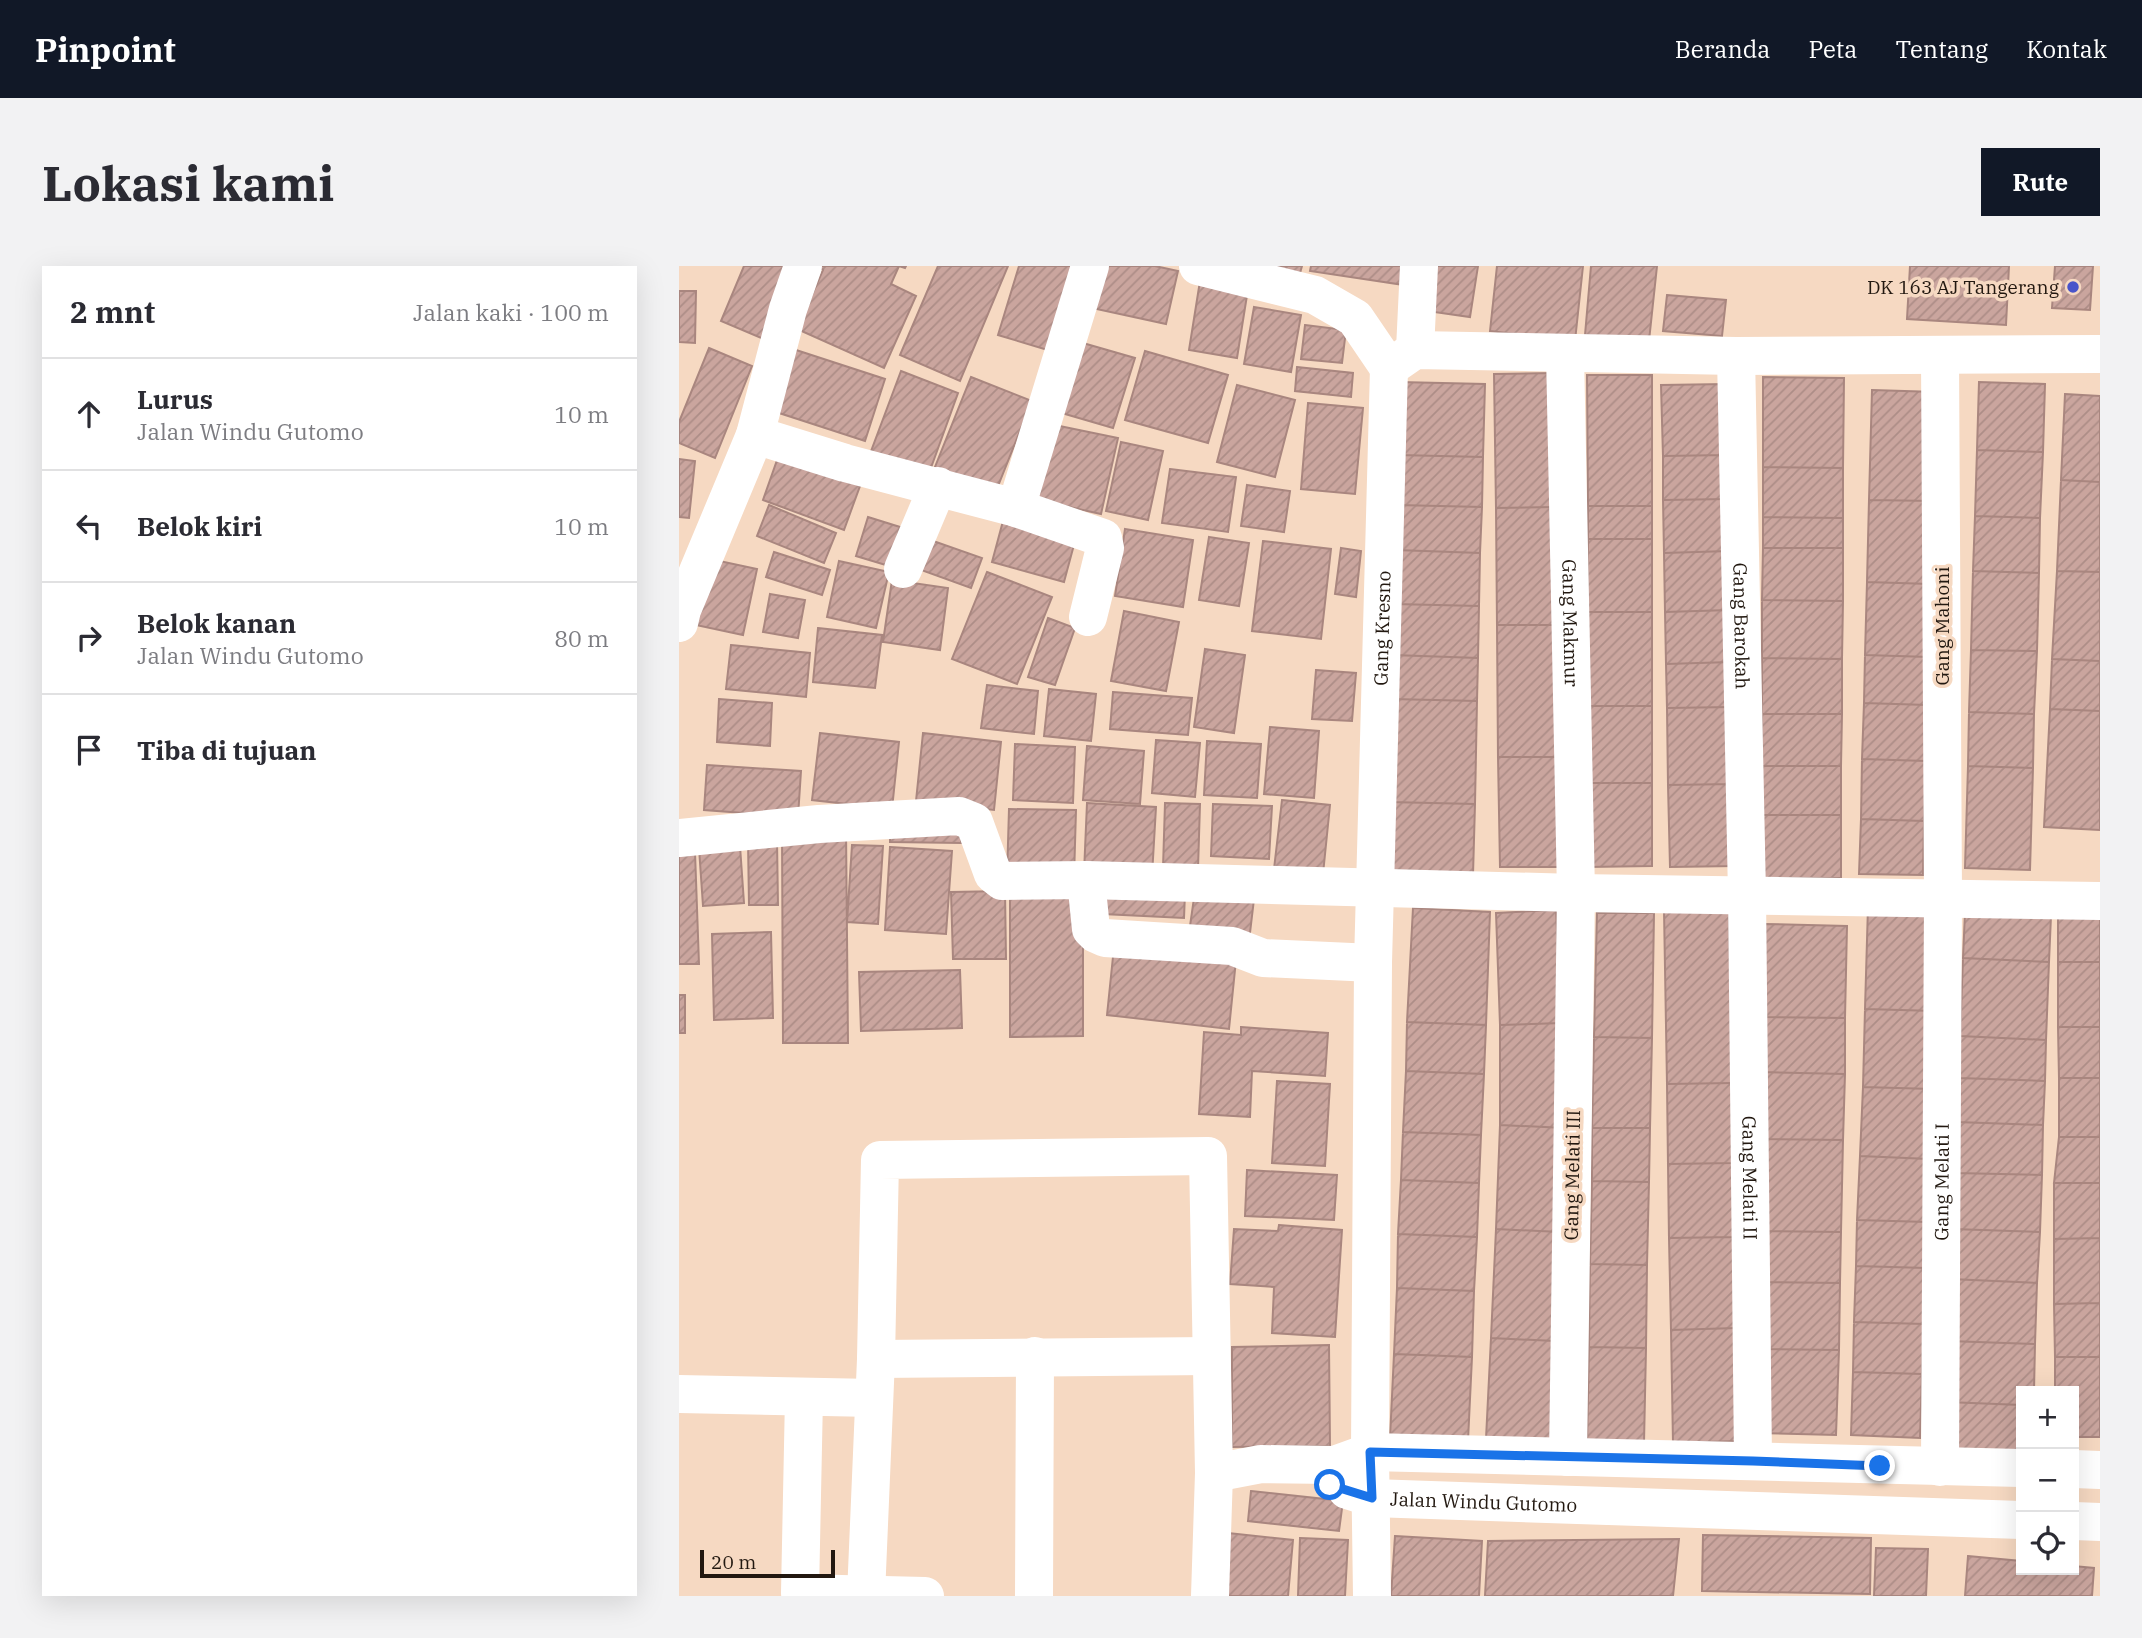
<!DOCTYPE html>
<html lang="id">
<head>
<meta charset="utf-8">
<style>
	:root { --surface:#fff; --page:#f2f2f3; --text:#2b2b33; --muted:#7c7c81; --line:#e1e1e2; --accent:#111827 }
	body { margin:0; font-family:"IBM Plex Serif",serif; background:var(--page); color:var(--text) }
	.controls { position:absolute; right:21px; bottom:21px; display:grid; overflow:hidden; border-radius:0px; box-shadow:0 7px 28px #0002 }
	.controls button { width:63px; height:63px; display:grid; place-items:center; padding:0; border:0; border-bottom:2px solid var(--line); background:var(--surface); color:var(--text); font:35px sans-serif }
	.scale { position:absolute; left:21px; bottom:18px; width:135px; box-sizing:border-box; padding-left:7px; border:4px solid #221810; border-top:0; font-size:19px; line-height:24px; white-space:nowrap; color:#221810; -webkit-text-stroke:5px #f6d9c2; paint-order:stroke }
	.stop { position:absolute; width:21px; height:21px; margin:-16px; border:5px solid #1a73e8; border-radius:50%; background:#fff }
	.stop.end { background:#1a73e8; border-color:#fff; box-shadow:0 2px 7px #0008 }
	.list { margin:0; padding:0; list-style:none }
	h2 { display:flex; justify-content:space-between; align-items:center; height:91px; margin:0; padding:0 28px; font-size:30px }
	h2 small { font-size:23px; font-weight:400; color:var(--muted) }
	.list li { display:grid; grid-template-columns:46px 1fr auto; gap:21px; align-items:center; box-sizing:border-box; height:112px; padding:0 28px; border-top:2px solid var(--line) }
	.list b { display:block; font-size:26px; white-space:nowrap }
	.list p { margin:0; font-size:23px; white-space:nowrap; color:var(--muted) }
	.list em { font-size:23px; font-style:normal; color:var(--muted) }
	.icon { flex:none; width:38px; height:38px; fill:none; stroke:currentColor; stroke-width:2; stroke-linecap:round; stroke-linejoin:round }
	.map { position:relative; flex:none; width:1421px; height:1330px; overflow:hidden; border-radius:0px }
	header { display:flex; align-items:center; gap:42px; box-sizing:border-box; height:98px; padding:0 35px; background:var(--accent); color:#fff }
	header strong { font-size:33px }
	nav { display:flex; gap:38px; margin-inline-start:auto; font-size:24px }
	.intro { display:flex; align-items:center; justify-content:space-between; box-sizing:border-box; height:168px; padding:0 42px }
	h1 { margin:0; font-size:49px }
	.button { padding:18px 32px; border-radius:0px; background:var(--accent); color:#fff; font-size:24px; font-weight:700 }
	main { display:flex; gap:42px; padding:0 42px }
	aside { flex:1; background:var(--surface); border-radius:0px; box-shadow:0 7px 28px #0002 }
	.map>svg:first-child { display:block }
	.building { fill:url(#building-hatch); stroke:#a9867f; stroke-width:2 }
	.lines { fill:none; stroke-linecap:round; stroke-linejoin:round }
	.minor { stroke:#fff; stroke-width:38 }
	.route { stroke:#1a73e8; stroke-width:9 }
	.poi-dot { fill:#4954ca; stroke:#f6d9c2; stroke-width:2.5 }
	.labels { text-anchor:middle; stroke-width:7; stroke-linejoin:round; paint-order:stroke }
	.poi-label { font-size:19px; fill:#221810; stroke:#f6d9c2; text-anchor:end }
	.street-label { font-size:19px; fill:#221810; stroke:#f6d9c2 }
</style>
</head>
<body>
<header>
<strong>Pinpoint</strong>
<nav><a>Beranda</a><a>Peta</a><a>Tentang</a><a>Kontak</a></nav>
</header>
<div class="intro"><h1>Lokasi kami</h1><a class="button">Rute</a></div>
<main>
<aside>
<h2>2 mnt<small>Jalan kaki · 100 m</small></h2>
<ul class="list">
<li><svg class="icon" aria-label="ahead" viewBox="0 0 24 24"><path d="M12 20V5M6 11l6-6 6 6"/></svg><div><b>Lurus</b><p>Jalan Windu Gutomo</p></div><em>10 m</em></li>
<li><svg class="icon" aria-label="left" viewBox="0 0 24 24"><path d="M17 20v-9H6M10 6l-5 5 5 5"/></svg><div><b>Belok kiri</b></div><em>10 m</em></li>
<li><svg class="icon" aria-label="right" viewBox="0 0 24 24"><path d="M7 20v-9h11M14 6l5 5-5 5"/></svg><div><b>Belok kanan</b><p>Jalan Windu Gutomo</p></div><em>80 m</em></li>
<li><svg class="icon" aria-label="arrive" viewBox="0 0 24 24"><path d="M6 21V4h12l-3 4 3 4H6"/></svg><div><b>Tiba di tujuan</b></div></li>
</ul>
</aside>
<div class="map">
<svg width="1421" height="1330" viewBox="0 0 1421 1330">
	<defs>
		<pattern id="building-hatch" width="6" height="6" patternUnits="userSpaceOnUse" patternTransform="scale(1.75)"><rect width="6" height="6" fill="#caa59e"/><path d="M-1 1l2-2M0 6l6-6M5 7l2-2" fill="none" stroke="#ad8d87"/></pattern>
	</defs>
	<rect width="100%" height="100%" fill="#f6d9c2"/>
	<path class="building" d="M 65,0 L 116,0 L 87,74 L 42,55 Z
		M 137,0 L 227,0 L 226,2 L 220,0 L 212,18 L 237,30 L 205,102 L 118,63 L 144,4 Z
		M 259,0 L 329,0 L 281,115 L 221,89 Z
		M 340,0 L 398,0 L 372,85 L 319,69 Z
		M 422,0 L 476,0 L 499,5 L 487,58 L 413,42 Z
		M 586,0 L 623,0 L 621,7 Z
		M 632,0 L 728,0 L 725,19 L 631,5 Z
		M 748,0 L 799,0 L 791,51 L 741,44 Z
		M 818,0 L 904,0 L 896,75 L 811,65 Z
		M 912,0 L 978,0 L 970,75 L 906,69 Z
		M 1231,0 L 1330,0 L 1327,59 L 1228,53 Z
		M 1376,0 L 1414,0 L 1411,44 L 1373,42 Z
		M 521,15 L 569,23 L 558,92 L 510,84 Z
		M 0,25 L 17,25 L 16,77 L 0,76 Z
		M 988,29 L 1047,34 L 1043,70 L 984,65 Z
		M 575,41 L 622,49 L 612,106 L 565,98 Z
		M 626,59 L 667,64 L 663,97 L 622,93 Z
		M 390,73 L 456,92 L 434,162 L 369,143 Z
		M 30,82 L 73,100 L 36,192 L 0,177 L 0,156 Z
		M 114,83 L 206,113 L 186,175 L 94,145 Z
		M 466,85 L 549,109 L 529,177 L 446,154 Z
		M 618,101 L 674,107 L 672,131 L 616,125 Z
		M 222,105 L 279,127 L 249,210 L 191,188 Z
		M 875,107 L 876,241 L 817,242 L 815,108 Z
		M 908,109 L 973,109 L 973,240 L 909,240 Z
		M 292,111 L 353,135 L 315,230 L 254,206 Z
		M 1084,111 L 1165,112 L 1164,202 L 1084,201 Z
		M 720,116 L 806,118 L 804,191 L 719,189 Z
		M 1300,116 L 1366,118 L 1364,186 L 1298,184 Z
		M 1047,118 L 1048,189 L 984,190 L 982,119 Z
		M 558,119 L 616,134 L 596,211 L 538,196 Z
		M 1193,124 L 1257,126 L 1254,235 L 1190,234 Z
		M 1386,128 L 1421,130 L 1421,216 L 1382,214 Z
		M 629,137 L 684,142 L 676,228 L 622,223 Z
		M 366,157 L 439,172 L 422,248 L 350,232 Z
		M 442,176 L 484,185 L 469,254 L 427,245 Z
		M 103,180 L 185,209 L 165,264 L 84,234 Z
		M 1298,184 L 1364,186 L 1361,252 L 1296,250 Z
		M 719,189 L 804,191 L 803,241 L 718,239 Z
		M 1048,189 L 1049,233 L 984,234 L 984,190 Z
		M 0,193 L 16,195 L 10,252 L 0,251 Z
		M 1084,201 L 1164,202 L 1164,252 L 1084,251 Z
		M 491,203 L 557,211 L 549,266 L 483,257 Z
		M 1382,214 L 1421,216 L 1421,306 L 1378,305 Z
		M 568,219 L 611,225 L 605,266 L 562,260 Z
		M 1049,233 L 1050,285 L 985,287 L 984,234 Z
		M 1190,234 L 1254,235 L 1251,318 L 1188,316 Z
		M 90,239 L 157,267 L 145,297 L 78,270 Z
		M 718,239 L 803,241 L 801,287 L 717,284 Z
		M 909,240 L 973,240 L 973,273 L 909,273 Z
		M 876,241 L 877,359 L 818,359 L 817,242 Z
		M 1296,250 L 1361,252 L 1360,307 L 1294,305 Z
		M 189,251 L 221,261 L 210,300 L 177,290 Z
		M 1084,251 L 1164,252 L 1164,282 L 1084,282 Z
		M 324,255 L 396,275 L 385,316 L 313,296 Z
		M 446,263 L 514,274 L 504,341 L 436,330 Z
		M 240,270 L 303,292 L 292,322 L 231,300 Z
		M 530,271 L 570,277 L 560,340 L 520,334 Z
		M 909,273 L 973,273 L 973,346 L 908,346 Z
		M 584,275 L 652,283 L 642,373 L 573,365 Z
		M 662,282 L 682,285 L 677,331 L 656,328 Z
		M 1084,282 L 1164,282 L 1164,335 L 1083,334 Z
		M 717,284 L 801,287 L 800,340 L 715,338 Z
		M 1050,285 L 1051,344 L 986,346 L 985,287 Z
		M 95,286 L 151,304 L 143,329 L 87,311 Z
		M 31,293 L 78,303 L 64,369 L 17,359 Z
		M 160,295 L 210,306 L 197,362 L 148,351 Z
		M 1294,305 L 1360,307 L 1358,385 L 1292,384 Z
		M 1378,305 L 1421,306 L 1421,395 L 1373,393 Z
		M 308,306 L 373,331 L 338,418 L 273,393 Z
		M 213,314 L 269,322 L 261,384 L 204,376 Z
		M 1188,316 L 1251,318 L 1250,391 L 1186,389 Z
		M 91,328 L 126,334 L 119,372 L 84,366 Z
		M 1083,334 L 1164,335 L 1163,393 L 1083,392 Z
		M 715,338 L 800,340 L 799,392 L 714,389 Z
		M 1051,344 L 1052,396 L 987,398 L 986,346 Z
		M 445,345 L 500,356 L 487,425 L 432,415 Z
		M 908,346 L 973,346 L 973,440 L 909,440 Z
		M 369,352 L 396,362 L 376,419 L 349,411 Z
		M 818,359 L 877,359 L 879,491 L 819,491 Z
		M 139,362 L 203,369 L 196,422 L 134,416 Z
		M 52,379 L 131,387 L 127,431 L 47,423 Z
		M 526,383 L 566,389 L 555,467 L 515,461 Z
		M 1292,384 L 1358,385 L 1355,448 L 1290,446 Z
		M 714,389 L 799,392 L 798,435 L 713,433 Z
		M 1186,389 L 1250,391 L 1248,439 L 1185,437 Z
		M 1083,392 L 1163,393 L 1163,448 L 1083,448 Z
		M 1373,393 L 1421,395 L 1421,445 L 1371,443 Z
		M 1052,396 L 1053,441 L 988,442 L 987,398 Z
		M 637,404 L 677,407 L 673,455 L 633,453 Z
		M 308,419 L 359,425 L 355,468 L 302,462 Z
		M 370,423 L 417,428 L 412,475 L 365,470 Z
		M 434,426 L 513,432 L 509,469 L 431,463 Z
		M 40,433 L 93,437 L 91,480 L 38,476 Z
		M 713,433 L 798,435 L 796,538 L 710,536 Z
		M 1185,437 L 1248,439 L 1247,495 L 1183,493 Z
		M 909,440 L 973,440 L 973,517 L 909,517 Z
		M 1053,441 L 1054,518 L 989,519 L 988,442 Z
		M 1371,443 L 1421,445 L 1421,564 L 1365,561 Z
		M 1290,446 L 1355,448 L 1354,502 L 1289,500 Z
		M 1083,448 L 1163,448 L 1162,500 L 1082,500 Z
		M 591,461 L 640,465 L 635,532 L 585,528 Z
		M 141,467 L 220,476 L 213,543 L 133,534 Z
		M 244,467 L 322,476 L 315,544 L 237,535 Z
		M 477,474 L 521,477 L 516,531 L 473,527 Z
		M 528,475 L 582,478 L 578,532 L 525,529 Z
		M 336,478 L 396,481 L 394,537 L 334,534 Z
		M 408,480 L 465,485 L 461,538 L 404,534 Z
		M 819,491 L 879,491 L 880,601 L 821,601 Z
		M 1183,493 L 1247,495 L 1245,555 L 1182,553 Z
		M 28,499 L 122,505 L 119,551 L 25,544 Z
		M 1082,500 L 1162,500 L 1162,549 L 1082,549 Z
		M 1289,500 L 1354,502 L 1351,604 L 1286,602 Z
		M 909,517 L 973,517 L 973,600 L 909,601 Z
		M 1054,518 L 1056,600 L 991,601 L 989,519 Z
		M 603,534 L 651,539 L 644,608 L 595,603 Z
		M 710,536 L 796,538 L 794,609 L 709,607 Z
		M 408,537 L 477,541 L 473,610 L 405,607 Z
		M 486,537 L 521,538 L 519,603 L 484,602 Z
		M 534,538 L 593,540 L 590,593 L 532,590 Z
		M 330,543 L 397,544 L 395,612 L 328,611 Z
		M 1082,549 L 1162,549 L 1162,612 L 1081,612 Z
		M 1182,553 L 1245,555 L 1244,609 L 1180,608 Z
		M 211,558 L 282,560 L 282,577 L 211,576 Z
		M 167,563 L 169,777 L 104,777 L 103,564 Z
		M 69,574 L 98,574 L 99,639 L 70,639 Z
		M 173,579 L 204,580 L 199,658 L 168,656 Z
		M 61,580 L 65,637 L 24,640 L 20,582 Z
		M 211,581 L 273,585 L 267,668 L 206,664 Z
		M 16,586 L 20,698 L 0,698 L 0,587 Z
		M 425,623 L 506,627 L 505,652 L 424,648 Z
		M 326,625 L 327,693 L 274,693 L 272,626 Z
		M 331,625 L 404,625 L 404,770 L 331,771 Z
		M 516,625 L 575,633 L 570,675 L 510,667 Z
		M 1189,640 L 1259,642 L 1256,745 L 1186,743 Z
		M 734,642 L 811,646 L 807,759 L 728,756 Z
		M 1050,642 L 1053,817 L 988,818 L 985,644 Z
		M 877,644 L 882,757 L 821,759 L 817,647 Z
		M 1421,645 L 1421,696 L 1379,696 L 1379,646 Z
		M 1286,646 L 1372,650 L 1370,696 L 1284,692 Z
		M 918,647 L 975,647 L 973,772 L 915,771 Z
		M 1086,658 L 1168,660 L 1166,752 L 1084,751 Z
		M 92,666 L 94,752 L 35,754 L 33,668 Z
		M 435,681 L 557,694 L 550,763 L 428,749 Z
		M 1284,692 L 1370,696 L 1367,774 L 1281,770 Z
		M 1379,696 L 1421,696 L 1421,761 L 1379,761 Z
		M 281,704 L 283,762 L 182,765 L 180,706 Z
		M 0,729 L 6,729 L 6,767 L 0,767 Z
		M 1186,743 L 1256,745 L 1253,823 L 1184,821 Z
		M 1084,751 L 1166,752 L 1166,808 L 1083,806 Z
		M 728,756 L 807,759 L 805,808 L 727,805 Z
		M 882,757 L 886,862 L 821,859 L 821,759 Z
		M 562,761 L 649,767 L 646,810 L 573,805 L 571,851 L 520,848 L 525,766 L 562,769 Z
		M 1379,761 L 1421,761 L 1421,812 L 1380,812 Z
		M 1281,770 L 1367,774 L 1366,815 L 1280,812 Z
		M 915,771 L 973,772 L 971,862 L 913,862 Z
		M 727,805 L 805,808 L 802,869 L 724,866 Z
		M 1083,806 L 1166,808 L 1164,874 L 1081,873 Z
		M 1280,812 L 1366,815 L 1364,859 L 1278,856 Z
		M 1380,812 L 1421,812 L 1421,871 L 1380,871 Z
		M 598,815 L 651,818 L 646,900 L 593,897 Z
		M 1053,817 L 1054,897 L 989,898 L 988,818 Z
		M 1184,821 L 1253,823 L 1250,893 L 1181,890 Z
		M 1278,856 L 1364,859 L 1363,909 L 1277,907 Z
		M 821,859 L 886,862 L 881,966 L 817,963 Z
		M 913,862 L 971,862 L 970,916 L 913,915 Z
		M 724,866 L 802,869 L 800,917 L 722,914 Z
		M 1380,871 L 1421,871 L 1421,917 L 1375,917 Z
		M 1081,873 L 1164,874 L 1162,966 L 1080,965 Z
		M 1181,890 L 1250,893 L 1248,956 L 1178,954 Z
		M 1054,897 L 1055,971 L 990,972 L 989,898 Z
		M 568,904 L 658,909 L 655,954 L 566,950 Z
		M 1277,907 L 1363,909 L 1361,966 L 1274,963 Z
		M 722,914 L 800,917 L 798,971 L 719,968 Z
		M 913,915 L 970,916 L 968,999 L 911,998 Z
		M 1375,917 L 1421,917 L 1421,972 L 1375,973 Z
		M 1178,954 L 1248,956 L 1247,1002 L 1177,1000 Z
		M 600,959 L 663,964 L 656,1071 L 593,1067 L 595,1021 L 551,1018 L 555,963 L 599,965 Z
		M 817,963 L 881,966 L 876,1075 L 812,1072 Z
		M 1274,963 L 1361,966 L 1358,1017 L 1272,1013 Z
		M 1080,965 L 1162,966 L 1161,1017 L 1079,1016 Z
		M 719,968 L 798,971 L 795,1025 L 718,1022 Z
		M 1055,971 L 1057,1062 L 992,1064 L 990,972 Z
		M 1421,972 L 1421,1037 L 1375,1038 L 1375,973 Z
		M 911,998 L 968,999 L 967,1082 L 910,1081 Z
		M 1177,1000 L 1247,1002 L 1245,1058 L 1175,1056 Z
		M 1272,1013 L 1358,1017 L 1356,1078 L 1270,1075 Z
		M 1079,1016 L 1161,1017 L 1160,1084 L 1077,1083 Z
		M 718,1022 L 795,1025 L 793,1091 L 715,1088 Z
		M 1421,1037 L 1421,1091 L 1376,1091 L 1375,1038 Z
		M 1175,1056 L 1245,1058 L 1243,1108 L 1174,1106 Z
		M 1057,1062 L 1058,1175 L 994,1177 L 992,1064 Z
		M 812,1072 L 876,1075 L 872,1176 L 807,1173 Z
		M 1270,1075 L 1356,1078 L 1355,1125 L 1342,1125 L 1342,1139 L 1268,1136 Z
		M 650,1079 L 651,1180 L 553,1181 L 553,1081 Z
		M 910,1081 L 967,1082 L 965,1177 L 908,1177 Z
		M 1077,1083 L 1160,1084 L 1157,1169 L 1076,1167 Z
		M 715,1088 L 793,1091 L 789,1175 L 711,1172 Z
		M 1376,1091 L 1421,1091 L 1421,1171 L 1395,1171 L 1395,1125 L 1376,1125 Z
		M 1174,1106 L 1243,1108 L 1241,1172 L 1172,1169 Z
		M 1268,1136 L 1342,1139 L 1342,1192 L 1266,1189 Z
		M 572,1225 L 664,1235 L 660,1265 L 569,1255 Z
		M 549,1267 L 614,1274 L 609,1330 L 543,1330 Z
		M 1024,1269 L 1192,1272 L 1191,1328 L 1023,1325 Z
		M 716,1270 L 803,1275 L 800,1330 L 712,1330 Z
		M 621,1272 L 669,1274 L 666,1330 L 619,1330 Z
		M 1000,1273 L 994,1330 L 806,1330 L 809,1275 Z
		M 1197,1282 L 1249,1283 L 1247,1330 L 1195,1330 Z
		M 1289,1290 L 1342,1295 L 1342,1304 L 1395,1304 L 1395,1300 L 1415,1302 L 1413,1330 L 1286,1330 Z"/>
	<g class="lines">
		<g class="minor">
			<path d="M 519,0 L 636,29 L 676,52 L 710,102"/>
			<path d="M 736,84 L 740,0"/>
			<path id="s1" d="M 886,87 L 897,627 L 889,1191"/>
			<path id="s2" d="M 1057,90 L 1068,629 L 1074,1195"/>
			<path d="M 710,102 L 736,84 L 1057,90 L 1421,88"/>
			<path d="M 76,169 L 166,197 L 337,242 L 411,0"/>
			<path d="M 337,242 L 424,272 L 426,282 L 409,351"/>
			<path d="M 224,303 L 259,220"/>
			<path d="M 0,357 L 3,344 L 76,169 L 109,43 L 124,0"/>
			<path d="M 0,572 L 140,558 L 280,550 L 295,556 L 314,608 L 323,615 L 407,614 L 897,627 L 1421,635"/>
			<path d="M 407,614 L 412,663 L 417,668 L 426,672 L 553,680 L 584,692 L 694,697"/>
			<path d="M 197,1093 L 532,1090"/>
			<path d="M 0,1128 L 195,1132"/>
			<path d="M 125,1131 L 121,1327 L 246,1330"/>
			<path id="s3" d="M 1261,1201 L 1264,631 L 1261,90"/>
			<path d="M 1395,1203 L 1421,1204"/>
			<path d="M 535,1207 L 582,1198 L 655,1199 L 691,1186 L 1342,1202"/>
			<path id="s4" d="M 668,1224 L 693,1232 L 1342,1254"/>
			<path d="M 1395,1255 L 1421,1256"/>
			<path d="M 187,1329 L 197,1093 L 201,894 L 529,890 L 535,1207 L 531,1330"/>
			<path d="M 355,1330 L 356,1090"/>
			<path id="s5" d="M 693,1330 L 691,1186 L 694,697 L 710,102"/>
		</g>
	</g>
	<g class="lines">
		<path class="route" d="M 651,1219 L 693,1232 L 691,1186 L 1074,1195 L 1201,1200"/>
	</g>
	<circle class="poi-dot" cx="1394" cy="21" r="7"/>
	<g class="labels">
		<g class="poi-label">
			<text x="1380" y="28">DK 163 AJ Tangerang</text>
		</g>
		<g class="street-label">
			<text dy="7" stroke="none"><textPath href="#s1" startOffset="270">Gang Makmur</textPath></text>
			<text dy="7" stroke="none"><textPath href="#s2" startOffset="270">Gang Barokah</textPath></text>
			<text transform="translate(1263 360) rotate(-90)" y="7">Gang Mahoni</text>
			<text dy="7" stroke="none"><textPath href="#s5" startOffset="968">Gang Kresno</textPath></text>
			<text transform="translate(893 909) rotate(-89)" y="7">Gang Melati III</text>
			<text dy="7" stroke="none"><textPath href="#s2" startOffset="822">Gang Melati II</textPath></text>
			<text dy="7" stroke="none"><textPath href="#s3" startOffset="285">Gang Melati I</textPath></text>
			<text dy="7" stroke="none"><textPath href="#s4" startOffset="138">Jalan Windu Gutomo</textPath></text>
		</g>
	</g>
</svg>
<div class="controls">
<button>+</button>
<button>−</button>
<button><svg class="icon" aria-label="locate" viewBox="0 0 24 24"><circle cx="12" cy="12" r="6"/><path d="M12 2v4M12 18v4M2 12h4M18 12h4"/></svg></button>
</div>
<div class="scale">20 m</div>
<div class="stop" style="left:651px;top:1219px"></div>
<div class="stop end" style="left:1201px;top:1200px"></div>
</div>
</main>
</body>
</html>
